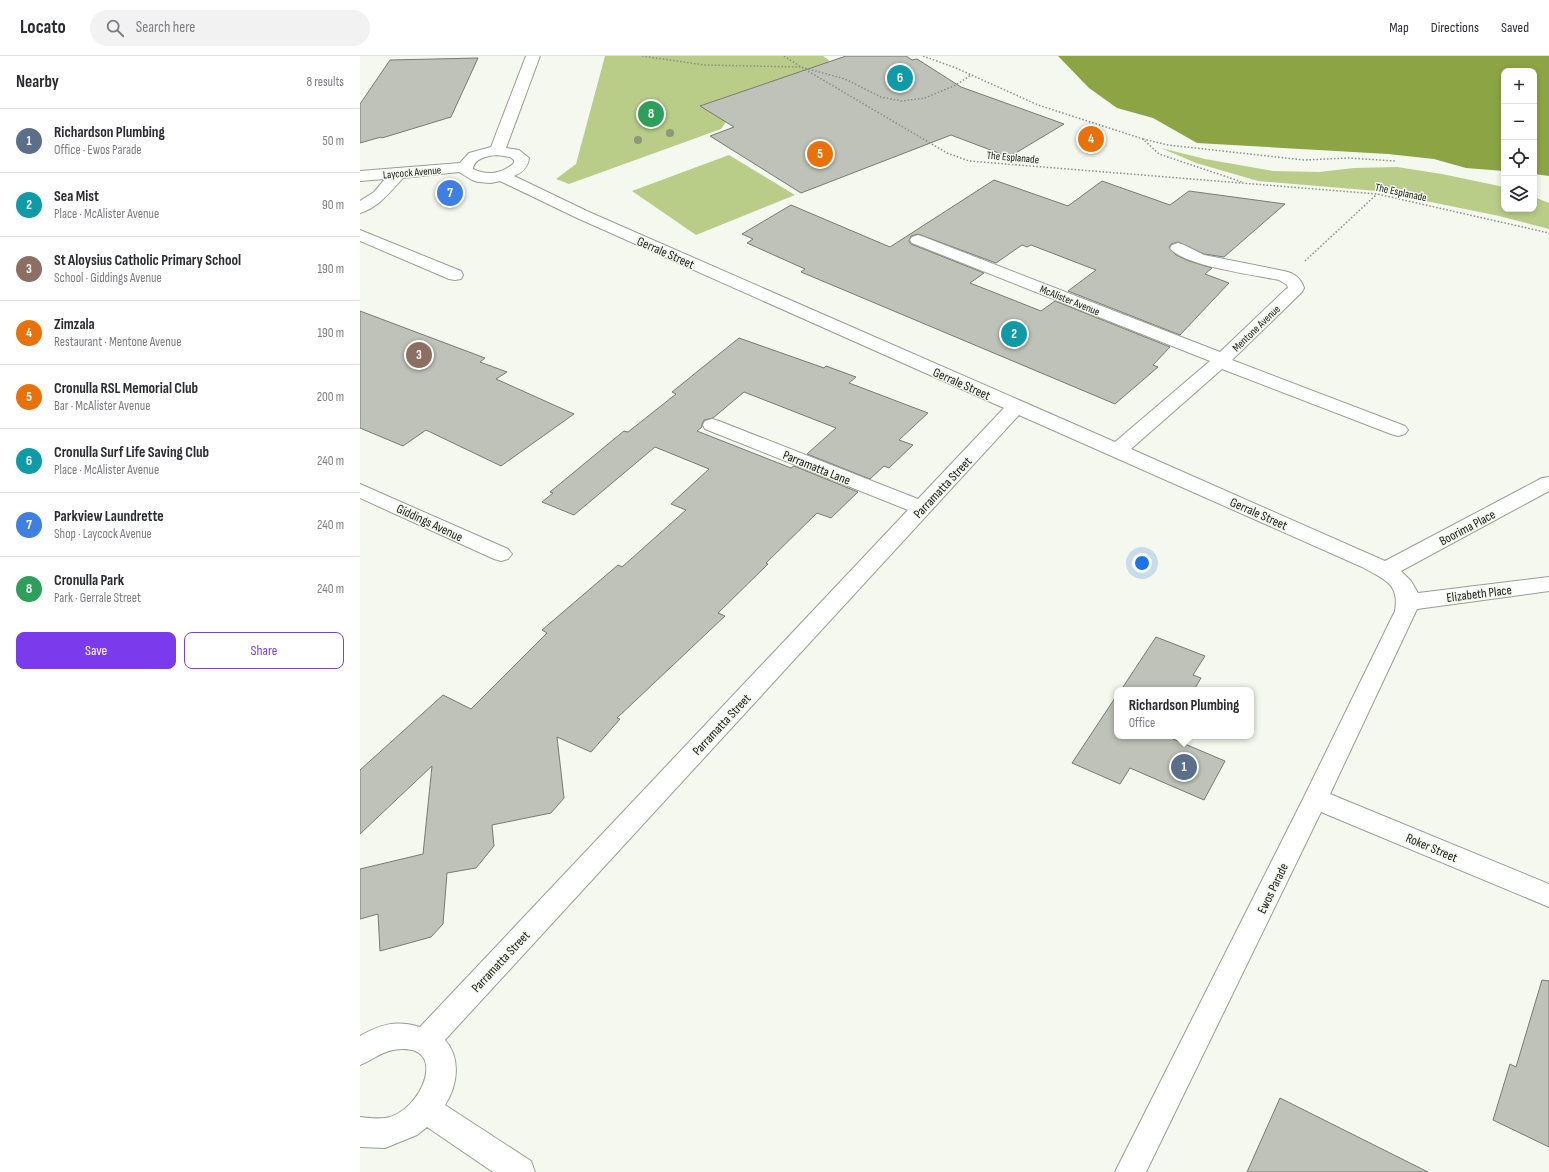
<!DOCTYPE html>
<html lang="en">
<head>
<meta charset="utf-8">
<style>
	:root { --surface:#fff; --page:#f2f2f3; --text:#2b2b33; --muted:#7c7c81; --line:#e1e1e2; --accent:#7c3aed }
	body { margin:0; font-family:"Sofia Sans Condensed",sans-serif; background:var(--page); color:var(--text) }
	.controls { position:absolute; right:12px; top:12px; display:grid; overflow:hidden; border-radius:8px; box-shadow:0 2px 6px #0003 }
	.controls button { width:36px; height:36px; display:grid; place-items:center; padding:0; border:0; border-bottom:1px solid var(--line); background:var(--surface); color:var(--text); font:20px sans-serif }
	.you { position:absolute; left:782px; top:507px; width:14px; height:14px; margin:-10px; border:3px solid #fff; border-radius:50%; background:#1a73e8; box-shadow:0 0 0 6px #1a73e833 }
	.badge { display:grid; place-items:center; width:26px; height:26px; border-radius:50%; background:var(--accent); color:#fff; font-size:13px; font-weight:700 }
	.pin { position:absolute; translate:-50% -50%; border:2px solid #fff; box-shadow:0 1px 4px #0006 }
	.popup { position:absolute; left:754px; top:631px; width:140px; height:52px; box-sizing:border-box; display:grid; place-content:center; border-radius:8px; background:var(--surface); filter:drop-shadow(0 1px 3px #0005); font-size:13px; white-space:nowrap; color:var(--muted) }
	.popup b { font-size:15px; color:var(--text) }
	.popup::after { content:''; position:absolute; left:50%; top:100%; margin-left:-8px; border:8px solid transparent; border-top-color:var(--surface) }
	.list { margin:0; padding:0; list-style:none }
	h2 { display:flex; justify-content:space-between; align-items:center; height:52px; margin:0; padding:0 16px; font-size:17px }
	h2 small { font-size:13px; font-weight:400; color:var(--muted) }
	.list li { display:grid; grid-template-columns:26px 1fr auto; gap:12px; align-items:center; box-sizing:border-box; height:64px; padding:0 16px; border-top:1px solid var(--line) }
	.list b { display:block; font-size:15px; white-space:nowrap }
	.list p { margin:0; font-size:13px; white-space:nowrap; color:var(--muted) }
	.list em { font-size:13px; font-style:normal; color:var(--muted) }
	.actions { display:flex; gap:8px; padding:12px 16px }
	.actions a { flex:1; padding:9px 0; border:1px solid var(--accent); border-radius:8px; text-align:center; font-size:14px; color:var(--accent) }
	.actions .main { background:var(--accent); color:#fff }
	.icon { flex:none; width:22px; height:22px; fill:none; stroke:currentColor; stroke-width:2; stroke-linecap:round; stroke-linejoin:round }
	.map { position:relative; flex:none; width:1189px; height:1116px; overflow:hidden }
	header { display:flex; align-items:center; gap:24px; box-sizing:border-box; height:56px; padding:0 20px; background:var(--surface); border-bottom:1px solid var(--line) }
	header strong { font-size:19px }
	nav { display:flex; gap:22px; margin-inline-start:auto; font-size:14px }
	.search { width:280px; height:36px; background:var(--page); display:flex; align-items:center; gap:10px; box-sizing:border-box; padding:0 14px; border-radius:22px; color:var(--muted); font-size:15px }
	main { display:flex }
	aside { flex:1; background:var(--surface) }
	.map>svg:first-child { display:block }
	.green { fill:#b9cd89 }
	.water { fill:#8ca444 }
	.building { fill:#bfc2b8; stroke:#787b72 }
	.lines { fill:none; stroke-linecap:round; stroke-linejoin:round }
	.minor-casing { stroke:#9a9d93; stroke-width:2 }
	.path { stroke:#8b8d86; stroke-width:1.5; stroke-dasharray:1.5 2; stroke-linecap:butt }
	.minor { fill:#fff; fill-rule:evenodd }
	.tree { fill:#8e967c }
	.labels { text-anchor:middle; stroke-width:3; stroke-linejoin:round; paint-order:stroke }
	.far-street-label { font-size:11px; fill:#181916; stroke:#f4f8ee }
	.street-label { font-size:13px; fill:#181916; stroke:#f4f8ee }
</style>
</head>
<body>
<header>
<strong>Locato</strong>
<div class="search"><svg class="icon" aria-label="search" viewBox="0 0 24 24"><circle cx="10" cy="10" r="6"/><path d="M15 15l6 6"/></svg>Search here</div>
<nav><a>Map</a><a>Directions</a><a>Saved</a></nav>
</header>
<main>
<aside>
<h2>Nearby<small>8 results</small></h2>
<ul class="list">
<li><span class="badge" style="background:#5c6f8a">1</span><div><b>Richardson Plumbing</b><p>Office · Ewos Parade</p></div><em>50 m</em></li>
<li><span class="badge" style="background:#0f9aa8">2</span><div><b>Sea Mist</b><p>Place · McAlister Avenue</p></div><em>90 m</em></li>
<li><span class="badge" style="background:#8d6e63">3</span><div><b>St Aloysius Catholic Primary School</b><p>School · Giddings Avenue</p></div><em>190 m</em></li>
<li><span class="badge" style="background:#e8710a">4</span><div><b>Zimzala</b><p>Restaurant · Mentone Avenue</p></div><em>190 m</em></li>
<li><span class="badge" style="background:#e8710a">5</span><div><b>Cronulla RSL Memorial Club</b><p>Bar · McAlister Avenue</p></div><em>200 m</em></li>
<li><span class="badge" style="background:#0f9aa8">6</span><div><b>Cronulla Surf Life Saving Club</b><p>Place · McAlister Avenue</p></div><em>240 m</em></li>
<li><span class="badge" style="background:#3f7fe0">7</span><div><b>Parkview Laundrette</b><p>Shop · Laycock Avenue</p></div><em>240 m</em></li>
<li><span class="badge" style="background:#2e9e5b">8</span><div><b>Cronulla Park</b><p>Park · Gerrale Street</p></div><em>240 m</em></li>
</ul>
<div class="actions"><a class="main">Save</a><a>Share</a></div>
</aside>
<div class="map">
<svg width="1189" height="1116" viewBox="0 0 1189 1116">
	<rect width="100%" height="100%" fill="#f4f8ee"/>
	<path class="green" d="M 245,0 L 463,0 L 481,13 L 434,18 L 340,50 L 366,66 L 361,73 L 209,128 L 196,123 L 216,108 Z
		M 801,92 L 845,103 L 913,115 L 959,116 L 994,112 L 1037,111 L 1082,118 L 1144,131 L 1144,153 L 1174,153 L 1174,141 L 1189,147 L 1189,173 L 1139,160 L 1017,135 L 898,125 L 836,107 Z
		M 369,99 L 435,139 L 336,179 L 272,135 Z"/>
	<path class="water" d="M 698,0 L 1189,0 L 1189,120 L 1174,118 L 1174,15 L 1144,15 L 1144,115 L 1106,112 L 1074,103 L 1028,98 L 837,87 L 793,62 L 757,52 L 729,32 Z"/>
	<path class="building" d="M 486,0 L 546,0 L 552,4 L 557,3 L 601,31 L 704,68 L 649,101 L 591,79 L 441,137 L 350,80 L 374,71 L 340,50 Z
		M 118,2 L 91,61 L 22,82 L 21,81 L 0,87 L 0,48 L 30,4 Z
		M 634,124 L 708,150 L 742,125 L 810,149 L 829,135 L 925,148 L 864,201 L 844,198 L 818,186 L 811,188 L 809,192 L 816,199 L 829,205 L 852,212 L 845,218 L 869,227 L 820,279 L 708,235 L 736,214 L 671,189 L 667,191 L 662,189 L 636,207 L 558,178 L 551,180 L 549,185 L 551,188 L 624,217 L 610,227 L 681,255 L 695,245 L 810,291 L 793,309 L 798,311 L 755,348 L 441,216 L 445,213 L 387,187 L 393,183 L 382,178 L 431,149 L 530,191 Z
		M 0,255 L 125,302 L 120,306 L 147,316 L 136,323 L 214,358 L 141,410 L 66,374 L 43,390 L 0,372 Z
		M 379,282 L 464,312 L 466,310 L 496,321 L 489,327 L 568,357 L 539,384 L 553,389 L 529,412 L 524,410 L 510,423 L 447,398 L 476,372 L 384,336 L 353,362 L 344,364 L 342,368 L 342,371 L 337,375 L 431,412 L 434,410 L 498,436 L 471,462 L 457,457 L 406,507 L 408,508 L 358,557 L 365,560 L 257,662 L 260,663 L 231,696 L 197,681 L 204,742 L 191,757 L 132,769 L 134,790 L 116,812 L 87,817 L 83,868 L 71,881 L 20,895 L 18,858 L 0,863 L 0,813 L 63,798 L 72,710 L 0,778 L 0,714 L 83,639 L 111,653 L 187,577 L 182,574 L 258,509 L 262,511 L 326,454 L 311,448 L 349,413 L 295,391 L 214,459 L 182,446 L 193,437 L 190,436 L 259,379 L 264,375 L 268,376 L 316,338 L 312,336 Z
		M 796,581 L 845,600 L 833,619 L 841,622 L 834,634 L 761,634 Z
		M 757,639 L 757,680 L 806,680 L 865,705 L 844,744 L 770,712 L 760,728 L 712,707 Z
		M 1182,924 L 1189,925 L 1189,1091 L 1133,1064 L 1150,1008 L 1156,1011 Z
		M 920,1042 L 1068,1116 L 887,1116 Z"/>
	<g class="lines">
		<g class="minor-casing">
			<path id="minor" d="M 166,0 L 180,0 L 146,92 L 159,94 L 169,102 C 168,111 163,116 154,120 L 229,156 L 755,386 L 850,305 L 552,187 L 550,184 L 552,181 L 558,179 L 564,181 L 860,296 L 926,233 L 928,232 L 927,229 L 919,224 C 896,219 823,210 810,192 L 812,189 L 818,187 L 824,189 L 844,199 L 924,215 C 934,217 941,222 944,232 L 942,236 L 872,304 L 1045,370 L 1048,374 L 1045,378 L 1038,380 L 1031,378 L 862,313 L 771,393 L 1025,505 L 1182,422 L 1189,421 L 1189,435 L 1041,515 L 1051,525 L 1058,537 L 1189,521 L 1189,535 L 1057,553 L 970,738 L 1189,828 L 1189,851 L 961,756 L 786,1116 L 755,1116 L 943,743 L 1035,555 C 1040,527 1023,523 1002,511 L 659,359 L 85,984 C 101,1002 98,1029 85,1049 L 171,1105 L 175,1116 L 133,1116 L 67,1071 L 57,1079 L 25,1092 L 0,1091 L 0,1061 C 8,1062 17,1063 25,1062 C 62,1057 92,984 33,994 C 21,996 11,1005 0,1009 L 0,980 C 21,968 36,964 60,971 L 548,454 L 345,373 L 343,369 L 345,365 L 352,363 L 359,365 L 558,443 L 644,352 L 217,162 L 140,125 L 131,127 L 118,126 L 112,124 L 99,116 L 43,122 C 31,135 18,152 0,157 L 0,145 L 14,136 L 25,123 L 0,125 L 0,115 L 100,107 L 109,97 L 131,91 ZM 137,99 L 150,101 L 154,104 L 154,107 C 142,118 127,120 113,113 C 114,102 128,100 137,99 Z
				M 0,174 L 101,215 L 103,219 L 101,223 L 95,224 L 89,223 L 0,185 Z
				M 0,428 L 148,493 L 152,498 L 148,503 L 141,505 L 134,503 L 0,442 Z"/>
		</g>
		<path class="path" d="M 282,0 L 345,9 L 441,11 L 587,97 L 609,105 L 1017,138 L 1189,177
			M 424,0 L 441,11 L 485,23 L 521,41 L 542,45 L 565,42 L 596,29 L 611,19
			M 563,0 L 596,12 L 678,49 L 783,83 L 799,98 L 882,126
			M 783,83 L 808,89 L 944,104 L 989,102 L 1035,105
			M 945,205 L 1017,138"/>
		<use href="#minor" class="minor"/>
	</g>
	<g class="tree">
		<circle cx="310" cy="77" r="4"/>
		<circle cx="278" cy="84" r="4"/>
	</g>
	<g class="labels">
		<g class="far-street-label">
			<text transform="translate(653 101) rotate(5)" y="4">The Esplanade</text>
			<text transform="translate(52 116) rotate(-5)" y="4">Laycock Avenue</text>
			<text transform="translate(1041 136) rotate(12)" y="4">The Esplanade</text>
			<text transform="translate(710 244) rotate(22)" y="4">McAlister Avenue</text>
			<text transform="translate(896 272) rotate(-44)" y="4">Mentone Avenue</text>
		</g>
		<g class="street-label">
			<text transform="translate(306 196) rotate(24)" y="5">Gerrale Street</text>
			<text transform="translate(602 327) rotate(24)" y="5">Gerrale Street</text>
			<text transform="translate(457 411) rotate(22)" y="5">Parramatta Lane</text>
			<text transform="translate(582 431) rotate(-47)" y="5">Parramatta Street</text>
			<text transform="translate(899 457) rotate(24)" y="5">Gerrale Street</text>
			<text transform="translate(70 466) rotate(25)" y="5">Giddings Avenue</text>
			<text transform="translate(1107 471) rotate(-28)" y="5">Boorima Place</text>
			<text transform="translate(1119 537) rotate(-7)" y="5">Elizabeth Place</text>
			<text transform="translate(361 668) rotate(-47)" y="5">Parramatta Street</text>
			<text transform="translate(1072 791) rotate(23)" y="5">Roker Street</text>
			<text transform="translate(912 832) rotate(-64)" y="5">Ewos Parade</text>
			<text transform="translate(140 905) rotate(-47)" y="5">Parramatta Street</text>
		</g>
	</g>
</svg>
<div class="controls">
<button>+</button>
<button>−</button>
<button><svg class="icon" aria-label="locate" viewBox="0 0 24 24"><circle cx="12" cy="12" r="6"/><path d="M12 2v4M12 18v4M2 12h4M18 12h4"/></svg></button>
<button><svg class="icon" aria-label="layers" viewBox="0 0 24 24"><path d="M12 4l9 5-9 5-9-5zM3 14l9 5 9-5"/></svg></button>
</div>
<div class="you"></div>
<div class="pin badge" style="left:824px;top:711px;background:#5c6f8a">1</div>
<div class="popup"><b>Richardson Plumbing</b>Office</div>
<div class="pin badge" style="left:654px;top:278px;background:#0f9aa8">2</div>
<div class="pin badge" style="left:59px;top:299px;background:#8d6e63">3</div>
<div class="pin badge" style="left:731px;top:83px;background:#e8710a">4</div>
<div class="pin badge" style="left:460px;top:98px;background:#e8710a">5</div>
<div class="pin badge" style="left:540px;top:22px;background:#0f9aa8">6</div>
<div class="pin badge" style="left:90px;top:137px;background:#3f7fe0">7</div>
<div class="pin badge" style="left:291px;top:58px;background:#2e9e5b">8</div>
</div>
</main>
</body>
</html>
